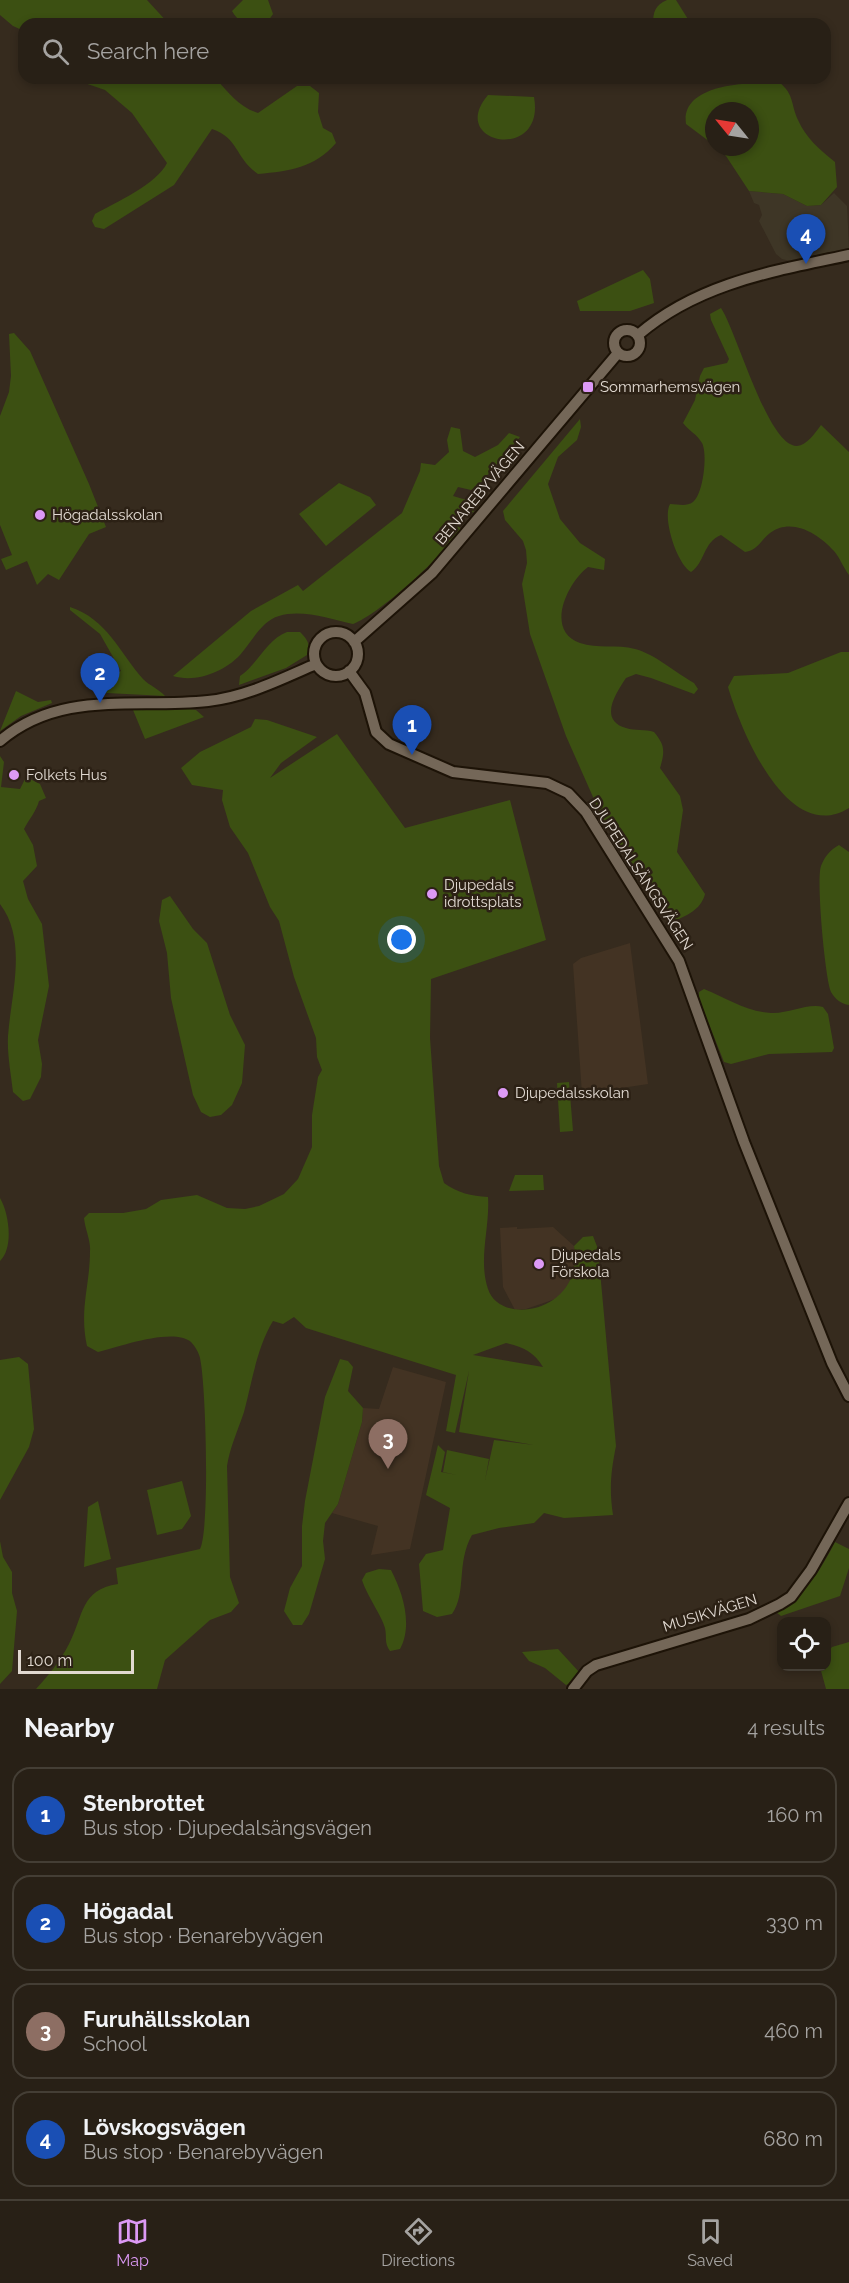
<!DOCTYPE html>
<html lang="en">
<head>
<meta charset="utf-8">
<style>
	:root { --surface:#282016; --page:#342d23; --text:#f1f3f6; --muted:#a5a3a1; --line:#443e35; --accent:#dc99f5 }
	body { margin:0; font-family:Raleway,sans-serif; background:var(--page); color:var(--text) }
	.controls { position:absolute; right:18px; bottom:18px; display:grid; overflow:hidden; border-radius:12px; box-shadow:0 3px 9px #0003 }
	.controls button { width:54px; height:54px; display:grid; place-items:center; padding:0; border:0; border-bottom:2px solid var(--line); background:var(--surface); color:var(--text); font:30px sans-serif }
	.compass { position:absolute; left:705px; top:102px; width:54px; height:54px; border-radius:50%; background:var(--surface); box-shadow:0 3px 9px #0003; rotate:300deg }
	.scale { position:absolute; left:18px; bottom:15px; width:116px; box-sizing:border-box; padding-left:6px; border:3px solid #e1d9d1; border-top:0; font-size:16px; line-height:21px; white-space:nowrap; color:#e1d9d1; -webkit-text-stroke:4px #2c2115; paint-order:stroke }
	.you { position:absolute; left:402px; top:940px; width:21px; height:21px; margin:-15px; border:4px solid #fff; border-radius:50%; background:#1a73e8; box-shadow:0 0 0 9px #1a73e833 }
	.badge { display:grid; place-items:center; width:39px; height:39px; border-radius:50%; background:var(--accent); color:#fff; font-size:20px; font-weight:700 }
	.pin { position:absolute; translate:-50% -50px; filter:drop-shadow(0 2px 3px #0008) }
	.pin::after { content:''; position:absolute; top:32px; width:21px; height:18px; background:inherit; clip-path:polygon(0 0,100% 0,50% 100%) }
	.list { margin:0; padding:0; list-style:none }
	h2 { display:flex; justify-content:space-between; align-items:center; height:78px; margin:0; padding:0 24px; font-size:26px }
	h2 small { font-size:20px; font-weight:400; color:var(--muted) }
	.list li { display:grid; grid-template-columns:39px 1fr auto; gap:18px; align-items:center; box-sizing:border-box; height:96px; margin:0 12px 12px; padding:0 12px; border:2px solid var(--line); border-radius:18px }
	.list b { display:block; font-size:22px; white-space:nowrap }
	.list p { margin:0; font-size:20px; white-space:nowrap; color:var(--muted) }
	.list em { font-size:20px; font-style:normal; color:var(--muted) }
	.icon { flex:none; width:33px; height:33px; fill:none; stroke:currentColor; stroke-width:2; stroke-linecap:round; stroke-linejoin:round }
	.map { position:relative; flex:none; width:849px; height:1689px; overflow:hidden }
	.search { position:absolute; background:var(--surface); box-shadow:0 3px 9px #0003; left:18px; right:18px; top:18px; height:66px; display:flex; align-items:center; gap:15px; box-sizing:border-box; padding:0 21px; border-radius:18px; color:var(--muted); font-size:22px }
	.sheet { height:510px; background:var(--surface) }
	nav { display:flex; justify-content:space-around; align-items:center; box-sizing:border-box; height:84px; border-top:2px solid var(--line); background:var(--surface); font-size:16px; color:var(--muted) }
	nav a { display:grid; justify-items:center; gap:3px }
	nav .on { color:var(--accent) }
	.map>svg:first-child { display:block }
	.commercial { fill:#3e3626 }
	.built { fill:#433323 }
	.green { fill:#3c5012; fill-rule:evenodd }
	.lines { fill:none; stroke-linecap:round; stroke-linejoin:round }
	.tertiary-casing { stroke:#1d1307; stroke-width:14 }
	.tertiary { stroke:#746758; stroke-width:10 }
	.poi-dot { fill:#dc99f5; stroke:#2c2115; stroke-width:2 }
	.labels { text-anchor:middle; stroke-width:5; stroke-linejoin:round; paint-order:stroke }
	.poi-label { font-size:15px; fill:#e1d9d1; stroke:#2c2115; text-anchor:start }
	.street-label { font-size:15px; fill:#e1d9d1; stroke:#2c2115 }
</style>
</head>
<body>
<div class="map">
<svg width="849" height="1689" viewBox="0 0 849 1689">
	<rect width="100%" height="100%" fill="#362b1e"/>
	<path class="commercial" d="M 749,191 L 783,194 L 807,206 L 821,205 L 834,193 L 847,206 L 849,248 L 790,261 L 782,259 L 776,254 L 759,221 L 762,215 L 759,205 L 754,203 Z"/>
	<path class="built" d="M 630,943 L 648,1084 L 582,1094 L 573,964 L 581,958 Z
		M 517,1227 L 517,1229 L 553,1227 L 574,1246 L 576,1258 L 572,1281 L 561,1297 L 526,1309 L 515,1310 L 503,1287 L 500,1228 Z
		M 393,1367 L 446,1382 L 410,1549 L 371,1555 L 378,1526 L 332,1513 L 338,1504 L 362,1422 L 363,1408 L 379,1409 Z"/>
	<path class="green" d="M 0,0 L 147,0 L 169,24 L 24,24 L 24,31 L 13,26 L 0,15 Z
		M 243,0 L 268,0 L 273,14 L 266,24 C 251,24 240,26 232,11 Z
		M 667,0 L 676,0 L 691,24 L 653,24 C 653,12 655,5 667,0 Z
		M 70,78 L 215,78 C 229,93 239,107 258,113 L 297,86 L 310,86 L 319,93 L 318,112 L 323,128 L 332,133 L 336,143 C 314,168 290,171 258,174 C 235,158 239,138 212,129 L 174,185 L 104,229 L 95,227 L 92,221 L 95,214 C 115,203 157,184 167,163 L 132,113 L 105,90 Z
		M 780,83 C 794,94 791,105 798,120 C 806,138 819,149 835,162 L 837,187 L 821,205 L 807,206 L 783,194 L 749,191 L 726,156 L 716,147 L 750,147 L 750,111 L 714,111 L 714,145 L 686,124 C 680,82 754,82 780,83 Z
		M 488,95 L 534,97 C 546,163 446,144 488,95 Z
		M 643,270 L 650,279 L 654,303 L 630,311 L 580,311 L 577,301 Z
		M 721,308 C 737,332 768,447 797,446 C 807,445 815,433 821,425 L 849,452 L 849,575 C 843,567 840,558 834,551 C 818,533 791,517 770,533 C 760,541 758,550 745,552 L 721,535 C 703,542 705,563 691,572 C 677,564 662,518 670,504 C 678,504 686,507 693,502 C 703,495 708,454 702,443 C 697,434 689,431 683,423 L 695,400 L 700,376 L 704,368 L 727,363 L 729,359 L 711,320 L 710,314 Z
		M 14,333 L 30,351 L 89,484 L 106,527 L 89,534 L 59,580 L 48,574 L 37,585 L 27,561 L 6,570 L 1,559 L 12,555 L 0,525 L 0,416 L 9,392 L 11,376 L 9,334 Z
		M 580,419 L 581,427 L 577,440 L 558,457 L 548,484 L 560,519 L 580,543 L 605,559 L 604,570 L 588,567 C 568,582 544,630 580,643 C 597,649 617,644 635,649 C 655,654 676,673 694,683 L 698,689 L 694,694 L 651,678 L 636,674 L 626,678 C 616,693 598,720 626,728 C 635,731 645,729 654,732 C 665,745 665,751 660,768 L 680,796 L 683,810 L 677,852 L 705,894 C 701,910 686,916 672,922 L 623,852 L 601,815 L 566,736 L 530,634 L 522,584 L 527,563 L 526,550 L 523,541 L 505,520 L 503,511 Z
		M 451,427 L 460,429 L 463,451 L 475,457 L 498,445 L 509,433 L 520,437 L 477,487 L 471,490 L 458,487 L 453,496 L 480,504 L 469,517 L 457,508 L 455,523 L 461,529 C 445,554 380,614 353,624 C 330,619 302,609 279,616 C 261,621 252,642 240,655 C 224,672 196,683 173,676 L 251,611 L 298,585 L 303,591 L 402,513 L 420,471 L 421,463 L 435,465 L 449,452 L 447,440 Z
		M 339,483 L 370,497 L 376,505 L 326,546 L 299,514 Z
		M 70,607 C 107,619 120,653 143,679 C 150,686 159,689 165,696 L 107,693 L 95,688 L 102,678 L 121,671 L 100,634 L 70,610 Z
		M 287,632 L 300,632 C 308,640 311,645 307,655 L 286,668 L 239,685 L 240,676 C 258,664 266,640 287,632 Z
		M 841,652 L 849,652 L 849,808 C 788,846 741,731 728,687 L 734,676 L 788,673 Z
		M 16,691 L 38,702 L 51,700 L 52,703 L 21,716 L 0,731 Z
		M 189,709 L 196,710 L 204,717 L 145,739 L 133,710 Z
		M 255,719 L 267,720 L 317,737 L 281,763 L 270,778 L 337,734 L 405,828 L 510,800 L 546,940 L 431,979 L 430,1038 L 439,1166 L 444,1183 C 458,1193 471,1196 488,1197 C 490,1228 478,1259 488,1289 C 501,1328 585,1311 574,1246 L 583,1237 L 593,1236 L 598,1249 L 616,1446 C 611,1471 609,1489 613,1515 L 564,1518 L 544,1513 L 534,1523 L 499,1528 L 472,1535 C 456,1563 467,1593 452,1614 L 437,1617 L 423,1611 L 419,1564 L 426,1554 L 443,1550 L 450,1508 L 426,1495 L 438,1445 L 445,1452 L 441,1472 L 457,1475 L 443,1472 L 447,1450 L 489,1459 L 485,1480 L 494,1440 L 534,1445 L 459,1432 L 469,1371 L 455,1433 L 446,1431 L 456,1375 L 306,1328 L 294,1317 L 283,1324 L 273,1321 C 257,1347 252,1382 244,1412 C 238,1430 230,1447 227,1466 L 230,1577 L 239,1603 L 231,1612 L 210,1620 L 165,1660 L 157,1689 L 36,1689 C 48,1676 61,1660 69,1644 C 84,1615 80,1590 118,1584 L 116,1568 L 200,1549 C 210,1530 206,1384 200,1358 C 199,1353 195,1346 191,1342 C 173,1327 119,1347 98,1352 L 87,1346 C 79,1309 90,1286 90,1251 C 91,1241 85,1229 84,1218 L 89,1213 L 123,1213 L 146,1209 L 161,1200 L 197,1195 L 227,1208 L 245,1209 L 259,1206 L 284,1194 L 298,1179 L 312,1147 L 312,1115 L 318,1077 L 322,1070 L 317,1057 L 316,1038 L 294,977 L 279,921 L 270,907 L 248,853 L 230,827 L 222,800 L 223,790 L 192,785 L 181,768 L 200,752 L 251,727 ZM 506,1343 C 523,1347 534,1352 543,1367 L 473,1355 Z
		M 0,756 L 4,762 L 1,787 L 20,789 L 26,777 L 40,784 L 46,798 L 39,801 C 36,812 29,819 24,829 L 33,845 L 37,866 L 23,881 L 28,899 L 42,924 L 49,986 L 38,1040 L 42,1064 L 41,1077 L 30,1099 L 23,1101 L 13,1092 C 11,1074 7,1054 8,1036 C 11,994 28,941 0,904 Z
		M 839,845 L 849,852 L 849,1005 C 841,1004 835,999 831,992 C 825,978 816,879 821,866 C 825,856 830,850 839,845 Z
		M 170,896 L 193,929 L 207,943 L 230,1015 L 245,1045 L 242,1083 L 232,1105 L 221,1115 L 210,1117 L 201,1112 L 193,1095 L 171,998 L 167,953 L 159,921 L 162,900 Z
		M 704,989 C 727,998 746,1012 771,1013 C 789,1014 807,1003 823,1007 L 828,1014 L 834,1048 L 832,1052 L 769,1054 L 731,1064 L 724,1062 L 699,999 L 699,992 Z
		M 569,1082 L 573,1131 L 560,1132 L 557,1083 Z
		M 515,1175 L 543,1175 L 544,1190 L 509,1191 Z
		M 0,1198 C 9,1213 14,1248 0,1261 Z
		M 19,1357 L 28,1364 L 34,1429 L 29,1447 L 0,1500 L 0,1360 Z
		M 340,1359 L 348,1361 L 353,1367 L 348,1391 L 363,1408 L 362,1422 L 338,1504 L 325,1523 L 323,1541 L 325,1559 L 309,1614 L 302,1625 L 293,1625 L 284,1611 L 290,1588 L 302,1566 L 302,1526 L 305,1501 L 325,1397 Z
		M 182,1481 L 191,1516 L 182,1529 L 157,1535 L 147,1490 Z
		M 98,1501 L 111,1559 L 84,1567 L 88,1507 Z
		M 0,1541 L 3,1557 L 12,1572 L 12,1593 L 17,1611 L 12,1671 L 0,1684 Z
		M 835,1542 L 849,1549 L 849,1568 L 840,1596 L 781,1616 L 776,1612 C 805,1595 820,1571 835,1542 Z
		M 379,1569 L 391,1570 C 403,1593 413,1625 400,1649 L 390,1651 C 384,1643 387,1637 385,1628 C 382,1616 367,1596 362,1580 L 366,1573 Z
		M 849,1642 L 849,1689 L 826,1689 L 820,1667 L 826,1666 L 827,1653 L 832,1647 Z
		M 558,1649 L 580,1673 L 573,1682 L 566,1685 L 545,1668 L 529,1661 L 522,1652 Z"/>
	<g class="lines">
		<g class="tertiary-casing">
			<path id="tertiary" d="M614 343a13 13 0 1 1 26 0a13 13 0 1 1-26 0Z
				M 638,335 C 698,283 774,271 849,255
				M314 654a22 22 0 1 1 44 0a22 22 0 1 1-44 0Z
				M 354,642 L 432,573 L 618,353
				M 349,671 L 365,693 L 376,732 L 389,744 L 453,772 L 547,783 L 568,793 L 586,812 L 679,961 L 744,1142 L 832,1363 L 849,1396
				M 0,741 C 61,689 135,709 208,701 C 246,697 281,679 316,664
				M 573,1689 L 587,1671 L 596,1665 L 749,1619 L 780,1604 L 791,1597 L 811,1570 L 849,1503"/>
		</g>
		<use href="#tertiary" class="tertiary"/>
	</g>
	<g class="poi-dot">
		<rect x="582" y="381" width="12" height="12" rx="3"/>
		<circle cx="40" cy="515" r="6"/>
		<circle cx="14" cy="775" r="6"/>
		<circle cx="432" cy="894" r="6"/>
		<circle cx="503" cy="1093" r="6"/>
		<circle cx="539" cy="1264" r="6"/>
	</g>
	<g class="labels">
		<g class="poi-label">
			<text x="600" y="392">Sommarhemsvägen</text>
			<text x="52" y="520">Högadalsskolan</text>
			<text x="26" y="780">Folkets Hus</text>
			<text x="444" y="890">Djupedals<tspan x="444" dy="17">idrottsplats</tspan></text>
			<text x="515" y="1098">Djupedalsskolan</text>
			<text x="551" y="1260">Djupedals<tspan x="551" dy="17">Förskola</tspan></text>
		</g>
		<g class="street-label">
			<text transform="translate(480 493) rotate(-50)" y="5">BENAREBYVÄGEN</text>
			<text transform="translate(641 874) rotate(57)" y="5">DJUPEDALSÄNGSVÄGEN</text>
			<text transform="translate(710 1613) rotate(-17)" y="5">MUSIKVÄGEN</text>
		</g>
	</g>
</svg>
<div class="controls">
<button><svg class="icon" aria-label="locate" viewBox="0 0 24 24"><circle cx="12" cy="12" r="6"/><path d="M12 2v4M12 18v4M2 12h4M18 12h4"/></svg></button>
</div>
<svg class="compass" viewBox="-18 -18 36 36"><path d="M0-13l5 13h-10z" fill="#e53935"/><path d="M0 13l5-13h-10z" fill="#a5a3a1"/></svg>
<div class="scale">100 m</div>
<div class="you"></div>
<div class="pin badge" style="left:412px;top:755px;background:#1a4fb4">1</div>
<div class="pin badge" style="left:100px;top:703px;background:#1a4fb4">2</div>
<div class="pin badge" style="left:388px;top:1469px;background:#8d6e63">3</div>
<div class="pin badge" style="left:806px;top:264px;background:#1a4fb4">4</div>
<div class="search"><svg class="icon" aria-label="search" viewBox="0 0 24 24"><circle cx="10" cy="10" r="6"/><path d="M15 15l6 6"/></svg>Search here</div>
</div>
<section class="sheet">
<h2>Nearby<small>4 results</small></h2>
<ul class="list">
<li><span class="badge" style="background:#1a4fb4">1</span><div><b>Stenbrottet</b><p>Bus stop · Djupedalsängsvägen</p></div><em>160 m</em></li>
<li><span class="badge" style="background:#1a4fb4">2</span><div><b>Högadal</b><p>Bus stop · Benarebyvägen</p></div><em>330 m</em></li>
<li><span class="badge" style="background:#8d6e63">3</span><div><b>Furuhällsskolan</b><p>School</p></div><em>460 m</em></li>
<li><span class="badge" style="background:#1a4fb4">4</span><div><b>Lövskogsvägen</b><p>Bus stop · Benarebyvägen</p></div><em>680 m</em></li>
</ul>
</section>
<nav>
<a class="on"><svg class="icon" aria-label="map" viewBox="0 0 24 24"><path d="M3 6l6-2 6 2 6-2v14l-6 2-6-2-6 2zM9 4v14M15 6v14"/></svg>Map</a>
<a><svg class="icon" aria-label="directions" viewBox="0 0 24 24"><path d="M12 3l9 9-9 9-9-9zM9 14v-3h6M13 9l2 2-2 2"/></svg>Directions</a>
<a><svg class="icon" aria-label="saved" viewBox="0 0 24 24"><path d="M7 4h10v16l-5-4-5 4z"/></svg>Saved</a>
</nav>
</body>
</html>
